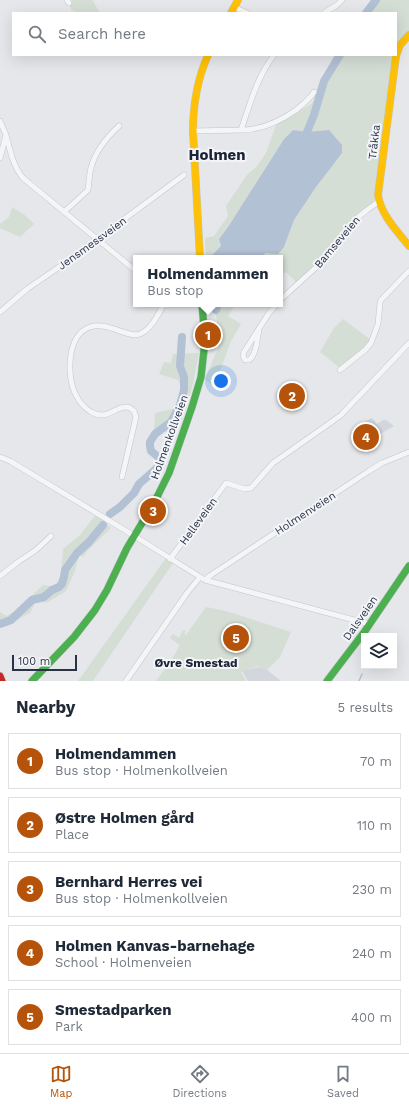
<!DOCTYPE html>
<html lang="en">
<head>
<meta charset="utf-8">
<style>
	:root { --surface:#fff; --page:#f2f2f3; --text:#1f2937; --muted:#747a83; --line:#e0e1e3; --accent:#b45309 }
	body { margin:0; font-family:"Work Sans",sans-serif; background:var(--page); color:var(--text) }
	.controls { position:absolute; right:12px; bottom:12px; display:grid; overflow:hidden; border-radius:0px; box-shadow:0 4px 16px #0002 }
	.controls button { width:36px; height:36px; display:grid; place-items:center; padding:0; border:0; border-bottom:1px solid var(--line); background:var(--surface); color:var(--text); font:20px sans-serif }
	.scale { position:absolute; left:12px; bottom:10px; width:65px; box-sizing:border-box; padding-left:4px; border:2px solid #2a3245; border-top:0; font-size:11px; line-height:14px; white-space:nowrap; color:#2a3245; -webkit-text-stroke:3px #f3f5f9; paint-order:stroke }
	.you { position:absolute; left:221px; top:381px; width:14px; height:14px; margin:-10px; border:3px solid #fff; border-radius:50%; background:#1a73e8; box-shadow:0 0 0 6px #1a73e833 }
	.badge { display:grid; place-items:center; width:26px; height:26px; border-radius:50%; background:var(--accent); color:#fff; font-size:13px; font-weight:700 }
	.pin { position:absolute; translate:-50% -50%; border:2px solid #fff; box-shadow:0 1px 4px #0006 }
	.popup { position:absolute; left:133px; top:255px; width:150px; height:52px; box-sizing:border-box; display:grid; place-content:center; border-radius:0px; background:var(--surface); filter:drop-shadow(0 1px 3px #0005); font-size:13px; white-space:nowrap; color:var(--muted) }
	.popup b { font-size:15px; color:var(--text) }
	.popup::after { content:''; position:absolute; left:50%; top:100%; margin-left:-8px; border:8px solid transparent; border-top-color:var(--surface) }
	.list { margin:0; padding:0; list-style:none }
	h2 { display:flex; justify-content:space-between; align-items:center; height:52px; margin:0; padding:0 16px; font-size:17px }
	h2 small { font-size:13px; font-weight:400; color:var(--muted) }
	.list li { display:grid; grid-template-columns:26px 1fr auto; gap:12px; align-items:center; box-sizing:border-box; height:56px; margin:0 8px 8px; padding:0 8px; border:1px solid var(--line); border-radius:0px }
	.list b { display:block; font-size:15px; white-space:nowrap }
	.list p { margin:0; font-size:13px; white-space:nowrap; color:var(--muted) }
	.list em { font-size:13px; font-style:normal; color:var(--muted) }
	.icon { flex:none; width:22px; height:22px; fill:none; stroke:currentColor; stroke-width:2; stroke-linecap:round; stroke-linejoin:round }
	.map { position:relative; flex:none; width:409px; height:681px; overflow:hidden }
	.search { position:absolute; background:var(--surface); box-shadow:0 4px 16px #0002; left:12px; right:12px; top:12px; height:44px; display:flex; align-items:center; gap:10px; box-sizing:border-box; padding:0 14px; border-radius:0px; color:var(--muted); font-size:15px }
	.sheet { height:372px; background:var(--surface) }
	nav { display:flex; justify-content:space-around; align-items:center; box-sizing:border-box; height:56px; border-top:1px solid var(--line); background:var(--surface); font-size:11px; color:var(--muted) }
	nav a { display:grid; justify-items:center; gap:2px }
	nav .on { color:var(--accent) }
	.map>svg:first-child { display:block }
	.built { fill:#d3d6dd }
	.green { fill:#d4ded5 }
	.water { fill:#b3c1d5 }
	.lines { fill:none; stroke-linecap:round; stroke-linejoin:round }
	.stream { stroke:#b3c1d5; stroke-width:1.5 }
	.river { stroke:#b3c1d5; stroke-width:8 }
	.street-casing { stroke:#c3c5c8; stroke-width:6 }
	.fast-casing { stroke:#c3c5c8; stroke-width:8 }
	.slow-casing { stroke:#c3c5c8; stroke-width:8 }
	.jam-casing { stroke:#c3c5c8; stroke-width:8 }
	.street { stroke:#f4f5f7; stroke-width:5 }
	.fast { stroke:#4caf50; stroke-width:7 }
	.slow { stroke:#ffc107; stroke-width:7 }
	.jam { stroke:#c62828; stroke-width:7 }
	.labels { text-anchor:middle; stroke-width:4; stroke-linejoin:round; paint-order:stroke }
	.street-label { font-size:11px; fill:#2a3245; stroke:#f3f5f9 }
	.neighbourhood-label { font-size:12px; font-weight:bold; fill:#1c2335; stroke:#f3f5f9 }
	.district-label { font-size:15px; font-weight:bold; fill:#1c2335; stroke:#f3f5f9 }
</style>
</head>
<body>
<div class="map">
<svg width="409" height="681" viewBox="0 0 409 681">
	<rect width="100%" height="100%" fill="#e5e7ea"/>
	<path class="built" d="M 371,418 L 373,419 L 377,424 L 383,420 L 386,420 L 394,426 L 363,444 L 353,431 Z
		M 259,667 L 266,669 L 281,681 L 248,681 L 242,671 Z"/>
	<path class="green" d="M 72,0 L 93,0 L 93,1 L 100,13 L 76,13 L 74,10 L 72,11 L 69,4 Z
		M 372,0 L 409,0 L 409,31 L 398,44 L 396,48 L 396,13 L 362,13 Z
		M 334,55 L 394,55 L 375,197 L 373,203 L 322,259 L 296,282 L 286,272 L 280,276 L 280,258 L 260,258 L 266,253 L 284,247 L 294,220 L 316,187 L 329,130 L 307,132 L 293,130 L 284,139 L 228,227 L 219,239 L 221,246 L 209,258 L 206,258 L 205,238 L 214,236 L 228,216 L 226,206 L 247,175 L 257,166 L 266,153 L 276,125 L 300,110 L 308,106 L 313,102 L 315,95 Z
		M 12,207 L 26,216 L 34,224 L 20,237 L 0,228 L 0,224 L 9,217 Z
		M 212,304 L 236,304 L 228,316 L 241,324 L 231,341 L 220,371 L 212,386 L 205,379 L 221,341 L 216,316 Z
		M 343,319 L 371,340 L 366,348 L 340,368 L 320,352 L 334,328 Z
		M 199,353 C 196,367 194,381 190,395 C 187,407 182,419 177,430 L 174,427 L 168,432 L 154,429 L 155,413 L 181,407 L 185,393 L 178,380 L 159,374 L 164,362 L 171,363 L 173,354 Z
		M 96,516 L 102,520 L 111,528 L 89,549 L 83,557 L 79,555 L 75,571 L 66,591 L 48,602 L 35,603 L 30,613 L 26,615 L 13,622 L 10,625 L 0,628 L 0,612 L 6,616 L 15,611 L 43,585 L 55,587 L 61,574 L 63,549 L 80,535 L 94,517 Z
		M 166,558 L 173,563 L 93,681 L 78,681 Z
		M 206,607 L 226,611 L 291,632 L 280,657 L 267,670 L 258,666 L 241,672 L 246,681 L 156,681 L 171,661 L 180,645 L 170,638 L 173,634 L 179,638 L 183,630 L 186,631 L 184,634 L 186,635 Z"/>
	<path class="water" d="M 293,130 L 307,132 L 329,130 L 342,145 L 342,153 L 316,187 L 294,220 L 284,247 L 278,254 L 266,253 L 260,258 L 209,258 L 221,246 L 219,239 L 228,227 L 284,139 Z"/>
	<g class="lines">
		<path class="stream" d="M 359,681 L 362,674"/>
		<path class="river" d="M 366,13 L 376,0
			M 307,132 L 314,115 L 324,81 L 340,55
			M 216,310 L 218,304
			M 110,514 L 120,507 L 134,493 L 139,484 L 156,469 L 162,460 L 151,451 L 150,446 L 150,442 L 155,434 L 171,422 L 180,405 L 184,390 L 184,377 L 180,366 L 182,337
			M 0,624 L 11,620 L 32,600 L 44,597 L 52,590 L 59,587 L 62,584 L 64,577 L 65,570 L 77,553 L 89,542 L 103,525"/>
		<g class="street-casing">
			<path id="street" d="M 67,0 L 69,3
				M 234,7 L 247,13
				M 324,13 L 337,5 L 342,0
				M 0,121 L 6,135 L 0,158
				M 241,130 C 262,130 279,122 296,110 C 303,104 310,99 314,92
				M 193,131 L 241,130 C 250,104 257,77 274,55
				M 6,135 C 10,150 13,166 23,178 L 136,271
				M 64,212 L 88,190 C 89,183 89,175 91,168 C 95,152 107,137 119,126
				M 280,300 L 322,262 L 357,218 L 367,210 L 378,202
				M 0,312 L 27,289 L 62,265 L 184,175
				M 259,329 C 257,339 257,354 249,360 L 245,360 L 243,356 L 244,352 L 269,313 L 277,304
				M 340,370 L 365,350 L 371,343 L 378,324 L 380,303 L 381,300 L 409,271
				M 0,457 L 10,461 L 128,532 L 205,580 L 369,624
				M 122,477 L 136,417 L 134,411 C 132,409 129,407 126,407 C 114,407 107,421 91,412 C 85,408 80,403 77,397 C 66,379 66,335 90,327 C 109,321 128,339 140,334 C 152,329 158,314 164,304
				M 170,559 L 226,483 L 245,489 L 251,488 L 273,463 L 330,423 L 341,415 L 409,343
				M 0,576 L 18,562 L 36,550 L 51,536
				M 205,580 L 211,575 L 369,471 L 382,463 L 409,452
				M 126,681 L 187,593 L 200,577"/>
		</g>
		<g class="fast-casing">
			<path id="fast" d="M 32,681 L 74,637 L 95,610 L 107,590 L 127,548 L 154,503 L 169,473 L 192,407 L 201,377 L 205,341 L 202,304
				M 327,681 L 365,631 L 409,566"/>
		</g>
		<g class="slow-casing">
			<path id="slow" d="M 231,13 L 238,0
				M 409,35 L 400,45 L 396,56 L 378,195 C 381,215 397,231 409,246
				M 200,258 L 193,131 C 193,104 197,80 208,55"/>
		</g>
		<g class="jam-casing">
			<path id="jam" d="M 0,676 L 2,681"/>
		</g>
		<use href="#street" class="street"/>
		<use href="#fast" class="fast"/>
		<use href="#slow" class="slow"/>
		<use href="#jam" class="jam"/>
	</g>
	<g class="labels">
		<g class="street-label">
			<text transform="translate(374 142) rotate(-83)" y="4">Tråkka</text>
			<text transform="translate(337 242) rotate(-50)" y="4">Bamseveien</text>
			<text transform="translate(92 243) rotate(-36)" y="4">Jensmessveien</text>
			<text transform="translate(169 437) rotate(-70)" y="4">Holmenkollveien</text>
			<text transform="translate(305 513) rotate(-33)" y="4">Holmenveien</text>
			<text transform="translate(198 521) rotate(-54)" y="4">Helleveien</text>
			<text transform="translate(360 618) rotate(-55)" y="4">Dalsveien</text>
		</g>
		<g class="neighbourhood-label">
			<text x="196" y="667">Øvre Smestad</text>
		</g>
		<g class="district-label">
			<text x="217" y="160">Holmen</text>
		</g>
	</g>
</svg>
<div class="controls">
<button><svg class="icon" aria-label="layers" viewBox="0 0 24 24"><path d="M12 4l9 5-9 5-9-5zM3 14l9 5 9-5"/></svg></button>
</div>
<div class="scale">100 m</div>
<div class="you"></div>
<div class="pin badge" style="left:208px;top:335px">1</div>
<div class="popup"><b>Holmendammen</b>Bus stop</div>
<div class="pin badge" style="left:292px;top:396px">2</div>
<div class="pin badge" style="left:153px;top:511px">3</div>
<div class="pin badge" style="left:366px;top:437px">4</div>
<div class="pin badge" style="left:236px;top:638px">5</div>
<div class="search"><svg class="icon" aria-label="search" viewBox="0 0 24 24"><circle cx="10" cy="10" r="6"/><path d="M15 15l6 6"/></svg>Search here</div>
</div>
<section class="sheet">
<h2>Nearby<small>5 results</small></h2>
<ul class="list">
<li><span class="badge">1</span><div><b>Holmendammen</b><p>Bus stop · Holmenkollveien</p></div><em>70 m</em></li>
<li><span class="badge">2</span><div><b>Østre Holmen gård</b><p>Place</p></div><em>110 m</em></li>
<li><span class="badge">3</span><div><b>Bernhard Herres vei</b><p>Bus stop · Holmenkollveien</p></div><em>230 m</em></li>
<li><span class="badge">4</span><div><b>Holmen Kanvas-barnehage</b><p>School · Holmenveien</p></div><em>240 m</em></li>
<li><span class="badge">5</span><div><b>Smestadparken</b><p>Park</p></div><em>400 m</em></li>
</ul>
</section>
<nav>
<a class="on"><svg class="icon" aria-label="map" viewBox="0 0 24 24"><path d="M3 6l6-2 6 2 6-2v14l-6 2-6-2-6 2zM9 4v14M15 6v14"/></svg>Map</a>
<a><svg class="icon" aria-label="directions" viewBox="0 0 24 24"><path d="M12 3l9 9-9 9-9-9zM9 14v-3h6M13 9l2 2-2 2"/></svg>Directions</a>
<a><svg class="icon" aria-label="saved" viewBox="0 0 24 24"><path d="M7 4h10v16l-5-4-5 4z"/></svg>Saved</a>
</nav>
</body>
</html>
